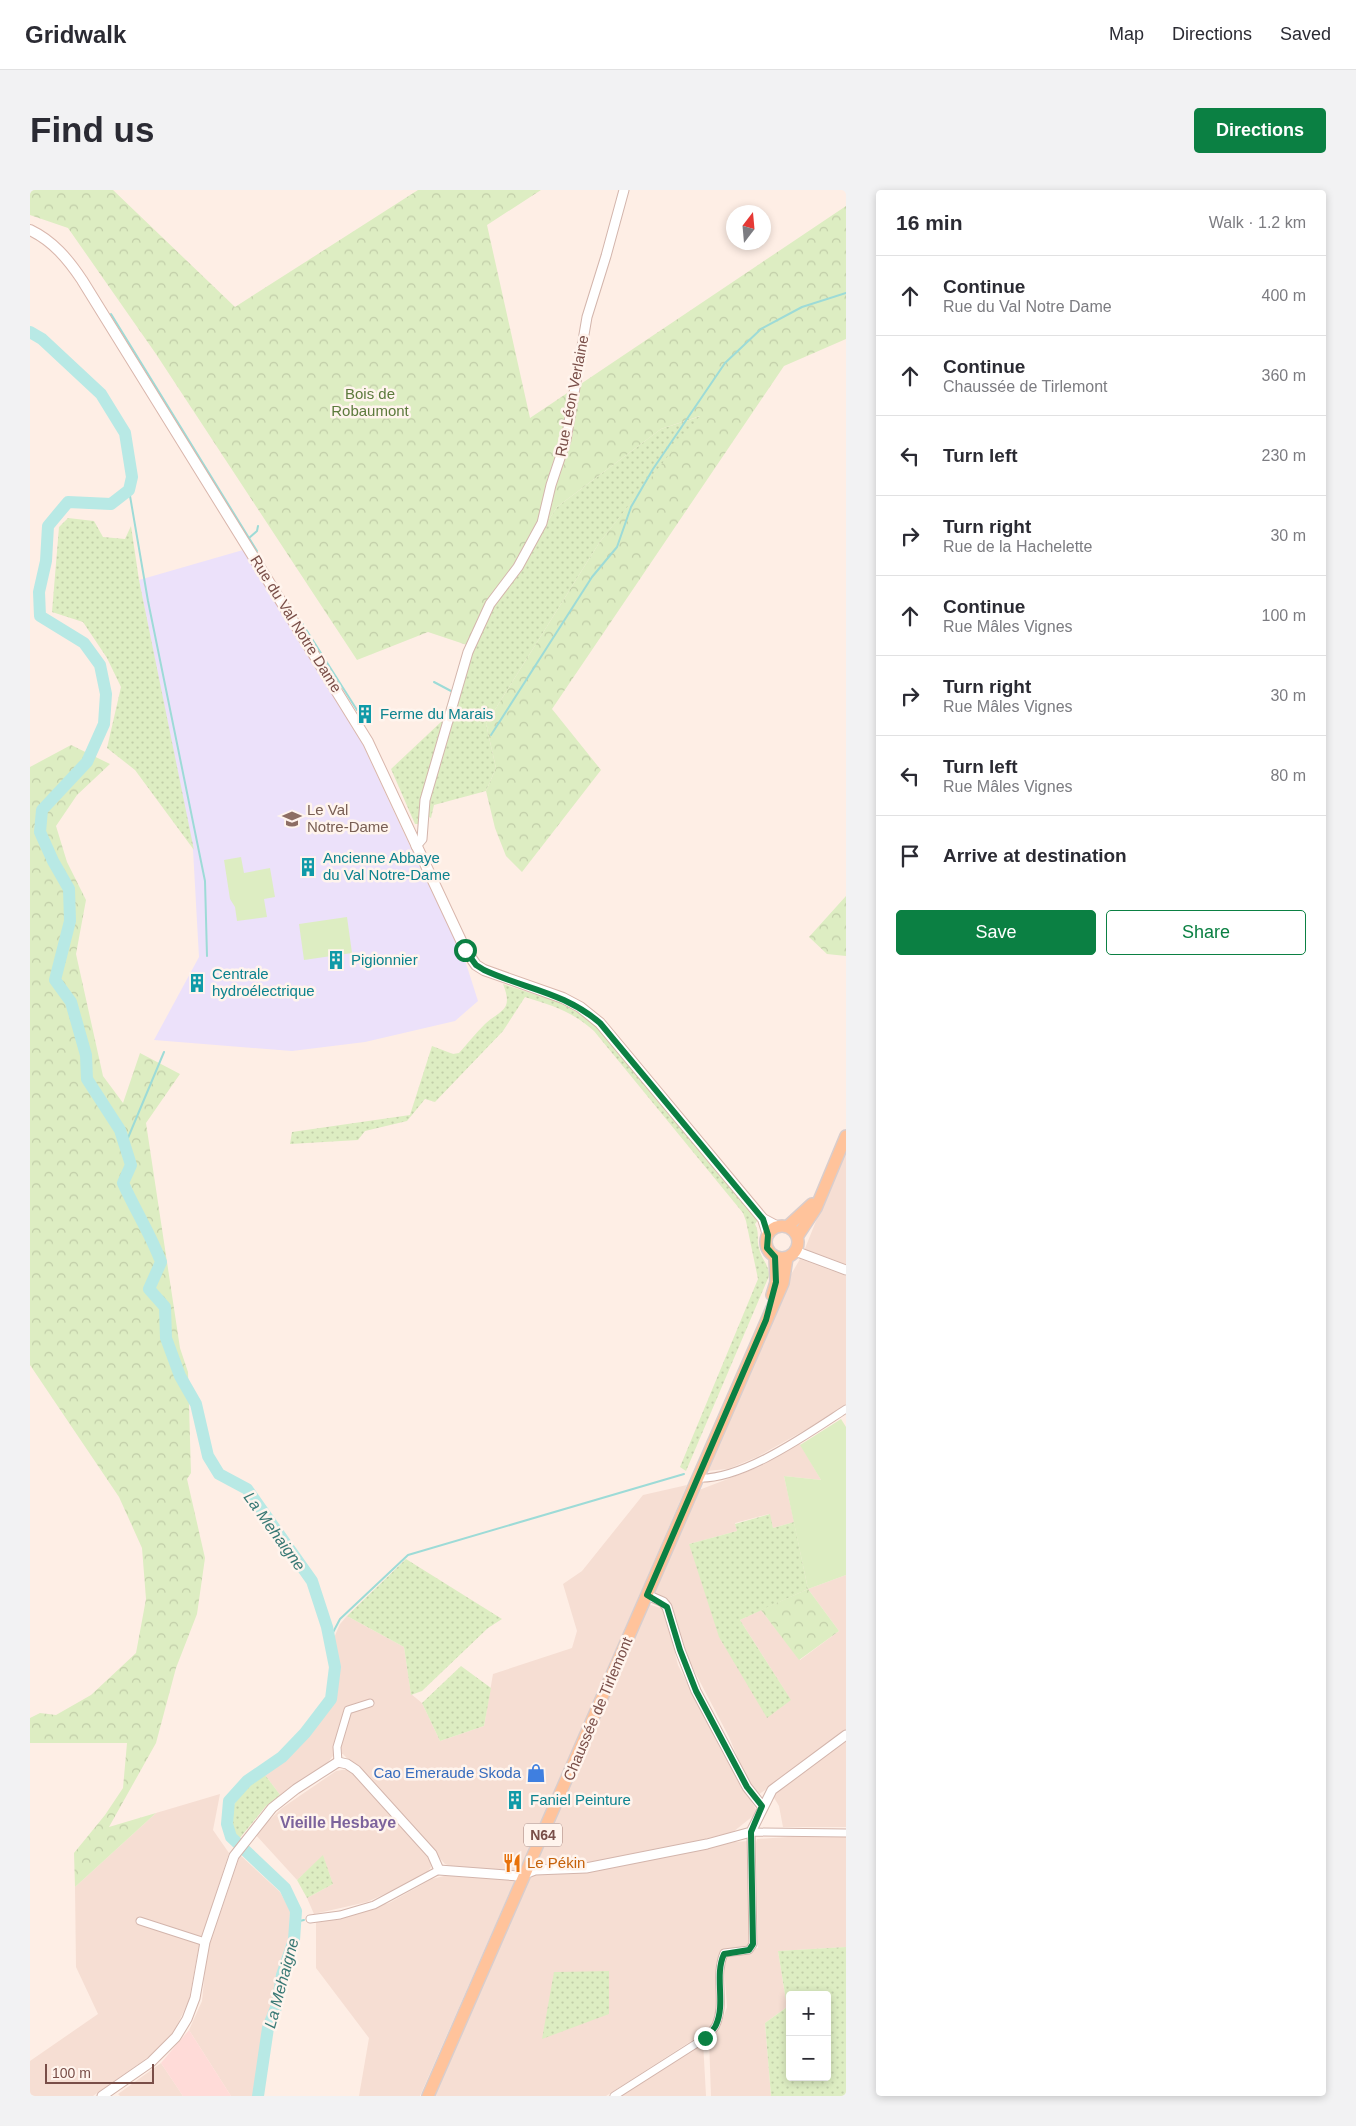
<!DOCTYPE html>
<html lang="en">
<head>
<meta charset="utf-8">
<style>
	:root { --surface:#fff; --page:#f2f2f3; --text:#2b2b33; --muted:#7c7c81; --line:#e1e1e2; --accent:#0b8043 }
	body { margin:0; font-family:Helvetica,sans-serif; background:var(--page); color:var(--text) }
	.controls { position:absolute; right:15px; bottom:15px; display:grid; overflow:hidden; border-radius:5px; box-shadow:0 2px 8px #0003 }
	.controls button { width:45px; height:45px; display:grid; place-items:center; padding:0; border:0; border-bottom:1px solid var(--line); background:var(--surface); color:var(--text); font:25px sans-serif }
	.compass { position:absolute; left:696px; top:15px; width:45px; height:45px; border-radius:50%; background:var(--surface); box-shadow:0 2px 8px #0003; rotate:16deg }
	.scale { position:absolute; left:15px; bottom:12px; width:109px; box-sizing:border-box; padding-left:5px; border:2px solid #794e48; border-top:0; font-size:14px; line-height:18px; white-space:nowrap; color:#794e48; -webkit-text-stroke:4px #fff4ed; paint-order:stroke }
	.stop { position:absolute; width:15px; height:15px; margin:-11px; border:4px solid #0b8043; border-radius:50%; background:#fff }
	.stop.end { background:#0b8043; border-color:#fff; box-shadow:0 1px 5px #0008 }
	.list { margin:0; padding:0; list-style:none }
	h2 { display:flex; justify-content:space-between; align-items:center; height:65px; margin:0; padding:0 20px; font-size:21px }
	h2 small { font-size:16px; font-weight:400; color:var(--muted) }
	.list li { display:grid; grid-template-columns:32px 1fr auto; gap:15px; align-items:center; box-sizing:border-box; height:80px; padding:0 20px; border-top:1px solid var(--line) }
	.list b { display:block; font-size:19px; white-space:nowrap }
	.list p { margin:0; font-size:16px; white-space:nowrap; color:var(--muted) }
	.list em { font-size:16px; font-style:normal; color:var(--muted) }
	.actions { display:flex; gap:10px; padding:15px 20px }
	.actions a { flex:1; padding:11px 0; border:1px solid var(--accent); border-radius:5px; text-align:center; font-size:18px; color:var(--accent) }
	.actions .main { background:var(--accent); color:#fff }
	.icon { flex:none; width:28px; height:28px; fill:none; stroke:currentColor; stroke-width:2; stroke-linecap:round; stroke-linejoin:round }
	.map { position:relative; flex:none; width:816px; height:1906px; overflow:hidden; border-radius:5px }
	header { display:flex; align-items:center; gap:30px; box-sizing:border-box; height:70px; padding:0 25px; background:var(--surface); border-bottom:1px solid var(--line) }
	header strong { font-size:24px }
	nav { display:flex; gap:28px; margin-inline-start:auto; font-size:18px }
	.intro { display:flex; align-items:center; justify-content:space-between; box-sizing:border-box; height:120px; padding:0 30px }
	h1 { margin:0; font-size:35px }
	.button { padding:12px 22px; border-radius:5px; background:var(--accent); color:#fff; font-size:18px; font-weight:700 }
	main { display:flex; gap:30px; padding:0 30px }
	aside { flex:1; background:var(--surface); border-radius:5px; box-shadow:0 2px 8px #0003 }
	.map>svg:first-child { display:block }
	.residential { fill:#f6ded3 }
	.commercial { fill:#ffdbd8 }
	.education { fill:#ece1fa }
	.grass { fill:url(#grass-dots); fill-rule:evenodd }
	.forest { fill:url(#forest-crowns) }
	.pitch { fill:#ddedc2 }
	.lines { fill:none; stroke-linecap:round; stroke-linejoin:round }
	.stream { stroke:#9ddbd7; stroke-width:2 }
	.river { stroke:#b8e9e5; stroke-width:12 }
	.minor-casing { stroke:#d3b5ac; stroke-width:9 }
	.tertiary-casing { stroke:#d3b5ac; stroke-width:11 }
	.secondary-casing { stroke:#d9b6ac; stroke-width:12 }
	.primary-casing { stroke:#d9cdcc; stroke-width:14 }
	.minor { stroke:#fff; stroke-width:7 }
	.tertiary { stroke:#fff; stroke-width:9 }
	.secondary { stroke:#fff; stroke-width:10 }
	.primary { stroke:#ffc39b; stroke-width:11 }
	.route { stroke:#0b8043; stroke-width:6 }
	.labels { text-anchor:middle; stroke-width:5; stroke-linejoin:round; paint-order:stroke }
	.shield { fill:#fff4ed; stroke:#a1807a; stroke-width:1 }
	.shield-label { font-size:14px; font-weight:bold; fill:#794e48 }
	.park-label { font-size:15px; fill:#5c7a3c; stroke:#fff4ed }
	.street-label { font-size:15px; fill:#794e48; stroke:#fff4ed }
	.culture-label { font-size:15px; fill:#0d838f; stroke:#fff4ed; text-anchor:start }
	.education-label { font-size:15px; fill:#785e54; stroke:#fff4ed; text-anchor:start }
	.shop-label { font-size:15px; fill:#366cbe; stroke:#fff4ed; text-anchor:end }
	.food-label { font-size:15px; fill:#c56008; stroke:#fff4ed; text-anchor:start }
	.water-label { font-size:16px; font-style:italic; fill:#387874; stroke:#fff4ed }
	.neighbourhood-label { font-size:16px; font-weight:bold; fill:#7c639c; stroke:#fff4ed }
</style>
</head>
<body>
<header>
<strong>Gridwalk</strong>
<nav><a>Map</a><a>Directions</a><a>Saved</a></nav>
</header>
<div class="intro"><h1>Find us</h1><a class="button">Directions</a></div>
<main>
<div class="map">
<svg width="816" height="1906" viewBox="0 0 816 1906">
	<defs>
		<pattern id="grass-dots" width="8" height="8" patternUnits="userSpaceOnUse" patternTransform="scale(1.25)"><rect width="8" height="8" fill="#ddedc2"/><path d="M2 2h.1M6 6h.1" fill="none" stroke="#c1cda8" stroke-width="1.8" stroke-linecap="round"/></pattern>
		<pattern id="forest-crowns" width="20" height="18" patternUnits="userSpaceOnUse" patternTransform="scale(1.25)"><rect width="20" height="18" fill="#ddedc2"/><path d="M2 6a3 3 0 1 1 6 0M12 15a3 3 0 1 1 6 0" fill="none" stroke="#c1cda8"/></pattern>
	</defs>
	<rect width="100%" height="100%" fill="#feeee5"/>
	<path class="residential" d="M 816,956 L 816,1076 L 774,1061 Z
		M 770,1069 L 816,1086 L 816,1214 L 793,1230 L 727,1267 L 698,1279 L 676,1281 L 707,1214 L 759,1088 Z
		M 769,1252 L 791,1290 L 754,1286 L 764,1332 L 743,1338 L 739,1324 L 705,1333 L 707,1341 L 659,1354 L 761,1510 L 710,1430 L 731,1420 L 770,1470 L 809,1441 L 778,1399 L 816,1385 L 816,1542 L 728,1605 L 716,1588 L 699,1547 L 658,1469 L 643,1421 L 638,1412 L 624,1402 L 669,1300 L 729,1277 Z
		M 657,1295 L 489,1683 L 425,1678 L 415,1674 L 313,1564 L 303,1566 L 293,1578 L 251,1606 L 235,1585 L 255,1570 L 276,1549 L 306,1510 L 310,1477 L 303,1450 L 310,1434 L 317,1426 L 374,1457 L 381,1504 L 392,1513 L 410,1551 L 454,1536 L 463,1484 L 542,1458 L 547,1441 L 533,1394 L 552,1381 L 613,1305 Z
		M 618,1414 L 634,1419 L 648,1475 L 693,1564 L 727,1621 L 723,1626 L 703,1642 L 636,1659 L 559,1675 L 516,1675 L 506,1669 Z
		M 816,1551 L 816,1637 L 753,1637 L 749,1616 L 743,1606 L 789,1569 Z
		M 318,1579 L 399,1663 L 401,1677 L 395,1686 L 337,1712 L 284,1724 L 277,1708 L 303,1694 L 293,1666 L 267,1690 L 225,1644 L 252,1618 L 306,1581 Z
		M 190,1604 L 183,1640 L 199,1663 L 168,1761 L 159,1810 L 144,1842 L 131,1858 L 63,1906 L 0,1906 L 0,1871 L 68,1824 L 46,1777 L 45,1697 L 126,1623 Z
		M 772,1646 L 816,1646 L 816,1757 L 748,1761 L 757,1817 L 735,1833 L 741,1906 L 681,1906 L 679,1849 L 690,1837 L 697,1817 L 694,1776 L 697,1765 L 728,1758 L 726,1653 L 727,1649 Z
		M 718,1651 L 725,1756 L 690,1762 L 688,1815 L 683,1835 L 672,1844 L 576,1906 L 402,1906 L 497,1685 L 504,1682 L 558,1682 L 691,1653 Z
		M 210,1665 L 250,1702 L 260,1720 L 259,1749 L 239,1828 L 224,1906 L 201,1906 L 159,1840 L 172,1811 L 177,1757 L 182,1737 L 192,1718 Z
		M 418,1685 L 485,1690 L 390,1906 L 329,1906 L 339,1848 L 286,1778 L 286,1732 L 359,1713 L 402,1689 Z
		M 673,1851 L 676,1906 L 587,1906 Z
		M 131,1873 L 153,1906 L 90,1906 L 88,1904 Z"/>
	<path class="commercial" d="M 159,1840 L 201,1906 L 153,1906 L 131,1873 Z"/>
	<path class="education" d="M 213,360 L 332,553 L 393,684 L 433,764 L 448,811 L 425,831 L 335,852 L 262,861 L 124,850 L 169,767 L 163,660 L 109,390 Z"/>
	<path class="grass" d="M 671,226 L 569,353 L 456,534 L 466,578 L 456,601 L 404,615 L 401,628 L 391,623 L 388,634 L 385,634 L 361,579 L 412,531 L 437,455 L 527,317 L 631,239 Z
		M 38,328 L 64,331 L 73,347 L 95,349 L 101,336 L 109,390 L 164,660 L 105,580 L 77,558 L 91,497 L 77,468 L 53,432 L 22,422 L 29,337 Z
		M 473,794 L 528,812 L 563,831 L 728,1030 L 725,1034 C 730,1044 726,1048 729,1058 C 731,1069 739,1074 739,1086 L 656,1281 L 650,1277 L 728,1089 L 716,1031 L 713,1023 L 564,841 C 541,821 524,816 495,807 L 473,841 L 405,912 L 395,909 L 377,931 L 335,941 L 328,950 L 260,954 L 262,942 L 380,925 L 402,856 L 423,864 L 429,863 C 437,854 446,843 455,834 C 470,820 484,821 473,794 Z
		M 740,1324 L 743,1338 L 764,1332 L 778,1399 L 710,1430 L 761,1510 L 737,1528 L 689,1447 L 659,1354 L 707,1341 L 705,1334 Z
		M 376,1369 L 472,1429 L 458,1438 L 392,1501 L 381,1505 L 374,1457 L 317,1426 Z
		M 431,1476 L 461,1498 L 454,1536 L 410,1551 L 392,1513 Z
		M 235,1585 L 251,1606 L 236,1616 L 209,1649 C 189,1621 211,1600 235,1585 Z
		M 293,1665 L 303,1694 L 277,1708 L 267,1690 Z
		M 816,1757 L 816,1906 L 741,1906 L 735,1833 L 757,1817 L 748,1761 ZM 760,1805 L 797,1805 L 797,1887 L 760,1887 Z
		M 579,1781 L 579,1824 L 512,1849 L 524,1782 Z"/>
	<path class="forest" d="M 0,0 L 83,0 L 205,117 L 388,0 L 511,0 L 457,35 L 500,228 L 816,16 L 816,149 L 754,176 L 522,519 L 571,580 L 492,682 L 476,666 L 465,638 L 456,601 L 466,578 L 456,534 L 569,353 L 670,226 L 631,239 L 527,317 L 437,455 L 398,442 L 327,470 L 126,164 L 38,38 L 0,25 Z
		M 41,555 L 80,574 L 47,605 L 26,636 L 37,672 L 56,710 L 46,764 L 73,886 L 93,913 L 110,863 L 150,884 L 116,933 L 150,1158 L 158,1182 L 161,1283 L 157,1289 L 175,1368 L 167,1424 L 146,1478 L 126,1553 L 79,1637 L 126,1623 L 45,1697 L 44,1663 L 75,1625 L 93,1598 L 97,1553 L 0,1553 L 0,1528 L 10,1523 L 26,1525 L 61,1505 L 106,1463 L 116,1409 L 112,1358 L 89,1307 L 0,1175 L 0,577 Z
		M 816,706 L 816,766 L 797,764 L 779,747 Z
		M 778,1399 L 809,1441 L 769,1470 L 731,1420 Z"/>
	<path class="pitch" d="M 211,667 L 214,683 L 240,678 L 245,707 L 234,709 L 237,727 L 207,731 L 205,717 L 200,709 L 194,670 Z
		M 317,727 L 322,763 L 274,770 L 269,734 Z
		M 811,1229 L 816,1237 L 816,1385 L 778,1399 L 754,1286 L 791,1290 L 770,1255 Z"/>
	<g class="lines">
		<path class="stream" d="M 81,124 L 227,361
			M 99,300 L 118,411 L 175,691 L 177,766
			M 219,348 L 227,341 L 228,336
			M 270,430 L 327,520
			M 404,492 L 421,501
			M 461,545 L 562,387 L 587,357 L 601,317 L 623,279 L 695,173 L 731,139 L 772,117 L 816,103
			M 95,955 L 134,862
			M 299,1450 L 310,1429 L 378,1365 L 654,1284
			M 265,1732 L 274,1730"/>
		<path class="river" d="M 0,142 L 12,149 L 71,204 L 95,243 L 102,287 L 99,300 L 81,314 L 38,312 L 18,336 L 16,371 L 9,402 L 10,426 L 54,453 L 70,475 L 76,504 L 74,534 L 57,572 L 12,620 L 10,642 L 23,671 L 39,699 L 40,731 L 25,790 L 41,812 L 56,865 L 57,889 L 90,940 L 101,975 L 93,993 C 105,1020 121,1045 131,1072 L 119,1099 L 135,1117 L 136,1148 L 150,1186 L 166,1214 L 178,1266 L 189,1284 L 217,1299 L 282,1391 L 297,1437 L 305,1477 L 301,1509 L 275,1543 L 252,1567 L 217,1591 L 199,1611 L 197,1634 L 201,1647 L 255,1698 L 266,1721 L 264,1750 L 252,1785 L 247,1815 L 238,1838 L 228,1906"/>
		<g class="minor-casing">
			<path id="minor" d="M 667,1288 C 712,1291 779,1243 816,1219
				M 308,1572 L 307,1557 L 318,1520 L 340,1513
				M 280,1729 L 310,1725 L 344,1715 L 409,1680
				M 110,1731 L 175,1752
				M 584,1906 L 675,1848 C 678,1844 684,1840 686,1835 C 696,1813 684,1786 694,1763 L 719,1760 L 723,1754 L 721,1642 L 816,1643"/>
		</g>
		<g class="tertiary-casing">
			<path id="tertiary" d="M 386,656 L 392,649 L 395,610 L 438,462 L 460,414 L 488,377 L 512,333 L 521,295 L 536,250 L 557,127 L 576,66 L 594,0
				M 765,1061 L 816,1080
				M 617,1405 L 633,1412 L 637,1417 L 650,1460 L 666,1501 L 717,1597 L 732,1616
				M 72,1906 L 121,1872 L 146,1847 L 157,1829 L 165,1808 L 175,1752 L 204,1666 L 242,1618 L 266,1599 L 308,1572 L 317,1574 L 326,1580 L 402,1664 L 409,1680 L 489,1686 L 505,1680 L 556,1678 L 677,1654 L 721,1642 L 742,1600 L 816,1545"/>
		</g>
		<g class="secondary-casing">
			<path id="secondary" d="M 0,40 C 23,51 38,69 52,90 L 338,552 L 435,759 L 446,775 L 454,780 L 533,808 L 550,817 L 570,833 L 733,1029 L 738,1045
				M 733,1029 L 748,1037"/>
		</g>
		<g class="primary-casing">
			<path id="primary" d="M736 1052a16 16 0 1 1 32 0a16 16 0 1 1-32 0Z
				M 757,1037 L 782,1014
				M 767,1047 L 786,1018 L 816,946
				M 742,1105 L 746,1092 L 745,1067
				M 398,1906 L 753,1093 L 757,1068"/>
		</g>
		<use href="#minor" class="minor"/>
		<use href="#tertiary" class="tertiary"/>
		<use href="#secondary" class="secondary"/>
		<use href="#primary" class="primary"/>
	</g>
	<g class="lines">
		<path class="route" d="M 435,760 L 446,775 L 454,780 C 495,799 534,802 570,833 L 733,1029 L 738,1045 L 737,1058 L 745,1067 L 746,1092 L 736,1130 L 617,1405 L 637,1417 L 650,1460 L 666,1501 L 717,1597 L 732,1616 L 721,1642 L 723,1754 L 719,1760 L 694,1764 C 684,1786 696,1813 686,1835 C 684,1840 678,1844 675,1848"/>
	</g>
	<defs>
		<g id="building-bare" transform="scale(1.5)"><path d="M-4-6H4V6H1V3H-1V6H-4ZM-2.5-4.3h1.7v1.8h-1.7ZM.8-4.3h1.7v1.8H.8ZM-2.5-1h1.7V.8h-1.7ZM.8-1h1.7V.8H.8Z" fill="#0f9aa8" stroke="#fff4ed" stroke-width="2.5" paint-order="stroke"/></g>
		<g id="school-bare" transform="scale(1.5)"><path d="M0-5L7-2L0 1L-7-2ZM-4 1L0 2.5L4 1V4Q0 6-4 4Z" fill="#8d6e63" stroke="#fff4ed" stroke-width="2.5" paint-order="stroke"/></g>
		<g id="shop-bare" transform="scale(1.5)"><path d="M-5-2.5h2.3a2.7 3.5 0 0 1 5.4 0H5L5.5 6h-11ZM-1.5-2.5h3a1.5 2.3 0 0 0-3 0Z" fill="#3f7fe0" stroke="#fff4ed" stroke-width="2.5" paint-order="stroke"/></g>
		<g id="restaurant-bare" transform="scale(1.5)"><path d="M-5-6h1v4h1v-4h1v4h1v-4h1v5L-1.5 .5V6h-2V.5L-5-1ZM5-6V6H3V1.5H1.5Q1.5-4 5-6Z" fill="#e8710a" stroke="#fff4ed" stroke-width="2.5" paint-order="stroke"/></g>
	</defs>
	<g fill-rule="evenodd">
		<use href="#building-bare" x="335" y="524"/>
		<use href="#school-bare" x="262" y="629"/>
		<use href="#building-bare" x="278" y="677"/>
		<use href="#building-bare" x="306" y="770"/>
		<use href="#building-bare" x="167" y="793"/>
		<use href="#shop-bare" x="506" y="1583"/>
		<use href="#building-bare" x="485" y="1610"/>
		<use href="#restaurant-bare" x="482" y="1673"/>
	</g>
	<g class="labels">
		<rect class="shield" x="494" y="1633.5" width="38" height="23" rx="4"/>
		<g class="shield-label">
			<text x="513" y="1650">N64</text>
		</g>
		<g class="park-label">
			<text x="340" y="209">Bois de<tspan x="340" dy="17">Robaumont</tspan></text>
		</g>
		<g class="street-label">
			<text transform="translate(542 206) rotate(-79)" y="5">Rue Léon Verlaine</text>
			<text transform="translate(266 434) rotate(58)" y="5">Rue du Val Notre Dame</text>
			<text transform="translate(568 1519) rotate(-67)" y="5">Chaussée de Tirlemont</text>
		</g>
		<g class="culture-label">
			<text x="350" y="529">Ferme du Marais</text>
			<text x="293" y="673">Ancienne Abbaye<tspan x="293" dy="17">du Val Notre-Dame</tspan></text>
			<text x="321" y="775">Pigionnier</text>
			<text x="182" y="789">Centrale<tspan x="182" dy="17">hydroélectrique</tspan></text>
			<text x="500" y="1615">Faniel Peinture</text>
		</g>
		<g class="education-label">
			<text x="277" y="625">Le Val<tspan x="277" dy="17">Notre-Dame</tspan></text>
		</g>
		<g class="shop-label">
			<text x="491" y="1588">Cao Emeraude Skoda</text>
		</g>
		<g class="food-label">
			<text x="497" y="1678">Le Pékin</text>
		</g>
		<g class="water-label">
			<text transform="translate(245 1341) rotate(54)" y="6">La Mehaigne</text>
			<text transform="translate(251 1793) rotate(-75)" y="6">La Mehaigne</text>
		</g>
		<g class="neighbourhood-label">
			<text x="308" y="1638">Vieille Hesbaye</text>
		</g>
	</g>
</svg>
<div class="controls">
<button>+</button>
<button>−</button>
</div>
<svg class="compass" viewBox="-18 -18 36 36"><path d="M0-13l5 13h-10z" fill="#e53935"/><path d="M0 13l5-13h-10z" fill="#7c7c81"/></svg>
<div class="scale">100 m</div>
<div class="stop" style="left:435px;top:760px"></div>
<div class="stop end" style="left:675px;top:1848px"></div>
</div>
<aside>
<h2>16 min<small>Walk · 1.2 km</small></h2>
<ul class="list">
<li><svg class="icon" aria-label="ahead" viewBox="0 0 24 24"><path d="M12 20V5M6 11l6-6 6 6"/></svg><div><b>Continue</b><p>Rue du Val Notre Dame</p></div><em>400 m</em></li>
<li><svg class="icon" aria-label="ahead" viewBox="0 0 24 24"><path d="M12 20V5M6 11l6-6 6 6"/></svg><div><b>Continue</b><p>Chaussée de Tirlemont</p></div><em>360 m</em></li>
<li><svg class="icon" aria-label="left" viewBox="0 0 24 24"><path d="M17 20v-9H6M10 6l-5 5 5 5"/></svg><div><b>Turn left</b></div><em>230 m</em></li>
<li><svg class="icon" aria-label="right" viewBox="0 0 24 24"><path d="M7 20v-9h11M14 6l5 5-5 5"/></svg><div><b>Turn right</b><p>Rue de la Hachelette</p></div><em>30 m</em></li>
<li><svg class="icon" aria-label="ahead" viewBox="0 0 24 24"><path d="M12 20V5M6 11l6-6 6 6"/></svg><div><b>Continue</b><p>Rue Mâles Vignes</p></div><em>100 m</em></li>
<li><svg class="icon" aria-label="right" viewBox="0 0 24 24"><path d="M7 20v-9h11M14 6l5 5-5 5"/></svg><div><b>Turn right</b><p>Rue Mâles Vignes</p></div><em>30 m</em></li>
<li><svg class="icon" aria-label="left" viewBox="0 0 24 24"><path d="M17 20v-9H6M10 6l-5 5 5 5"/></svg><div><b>Turn left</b><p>Rue Mâles Vignes</p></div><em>80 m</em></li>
<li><svg class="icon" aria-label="arrive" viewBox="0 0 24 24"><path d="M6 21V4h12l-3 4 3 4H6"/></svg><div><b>Arrive at destination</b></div></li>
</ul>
<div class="actions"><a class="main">Save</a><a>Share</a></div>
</aside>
</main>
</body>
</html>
